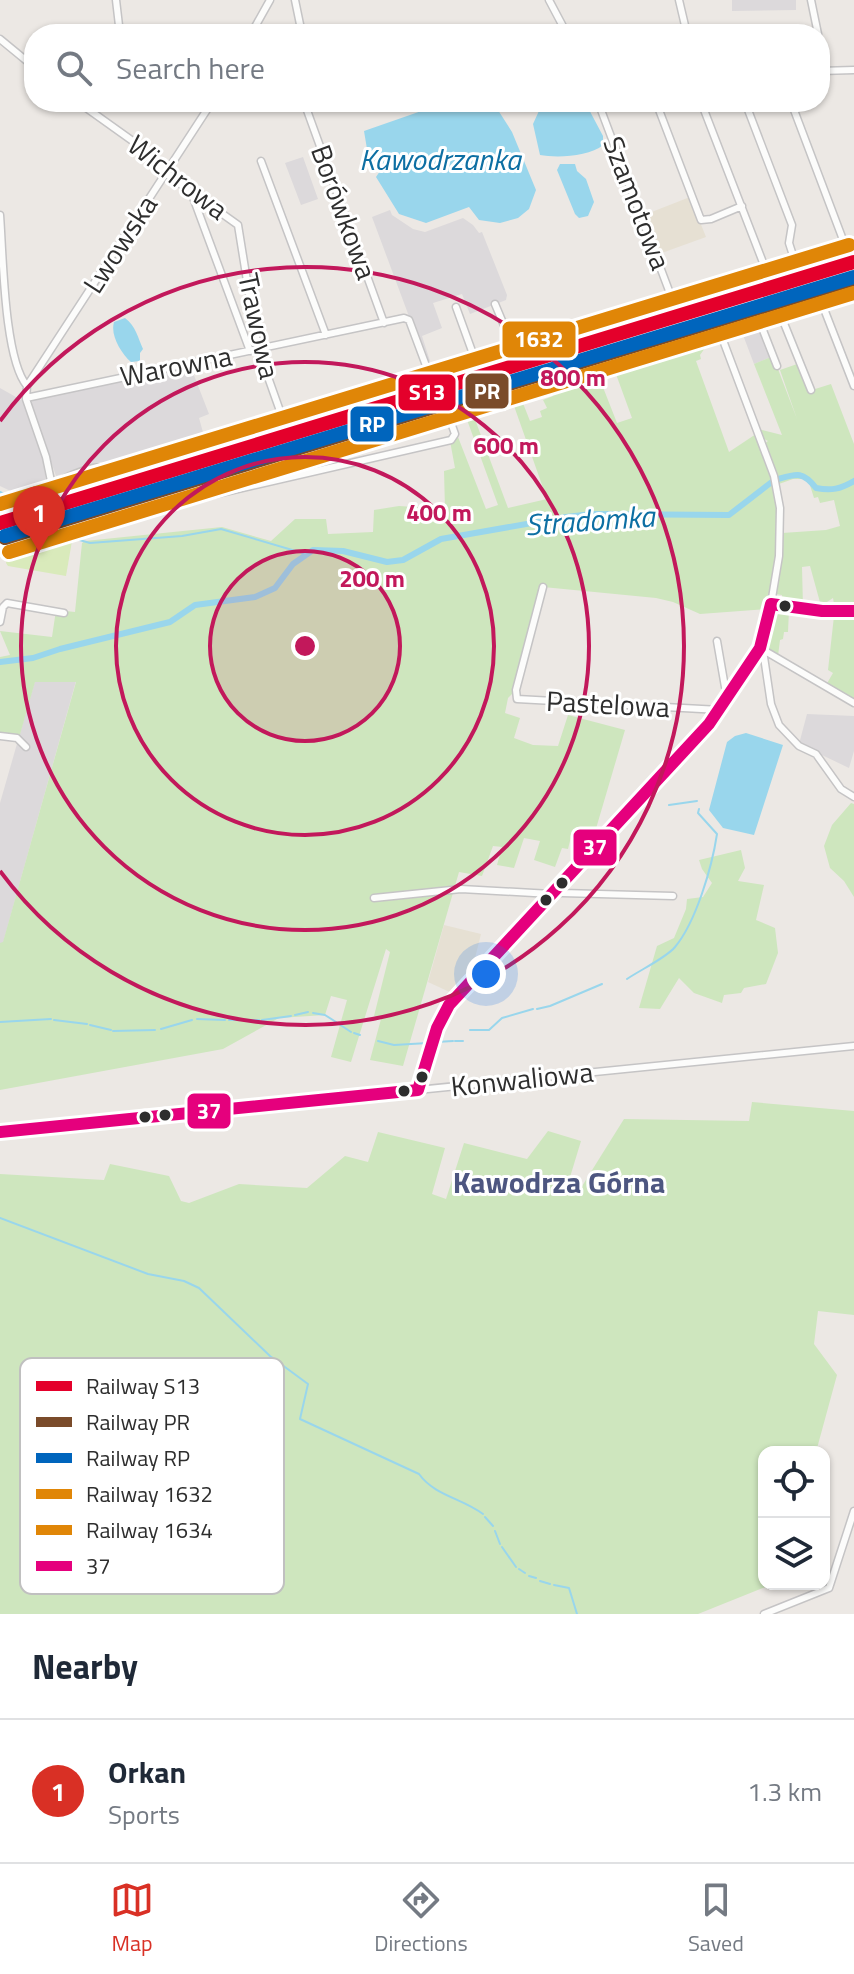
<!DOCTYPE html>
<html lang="en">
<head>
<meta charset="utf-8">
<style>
	:root { --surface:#fff; --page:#f6f6f7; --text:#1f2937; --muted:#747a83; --line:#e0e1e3; --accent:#d93025 }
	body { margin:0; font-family:"Titillium Web",sans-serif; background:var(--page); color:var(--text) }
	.controls { position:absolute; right:24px; bottom:24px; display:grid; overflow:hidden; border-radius:16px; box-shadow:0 2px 6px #0004 }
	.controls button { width:72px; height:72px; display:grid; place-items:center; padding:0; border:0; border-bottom:2px solid var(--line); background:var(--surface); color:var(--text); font:40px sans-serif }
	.you { position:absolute; left:486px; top:974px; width:28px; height:28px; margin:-20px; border:6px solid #fff; border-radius:50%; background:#1a73e8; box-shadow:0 0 0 12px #1a73e833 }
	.badge { display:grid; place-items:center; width:52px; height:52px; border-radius:50%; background:var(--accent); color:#fff; font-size:26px; font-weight:700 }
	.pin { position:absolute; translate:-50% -66px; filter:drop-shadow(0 2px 4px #0008) }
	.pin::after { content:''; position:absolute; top:42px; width:28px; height:24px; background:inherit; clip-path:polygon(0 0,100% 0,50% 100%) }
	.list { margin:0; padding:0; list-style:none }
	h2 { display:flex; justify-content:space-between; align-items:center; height:104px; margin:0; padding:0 32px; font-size:34px }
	h2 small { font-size:26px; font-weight:400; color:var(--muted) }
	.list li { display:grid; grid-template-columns:52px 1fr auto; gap:24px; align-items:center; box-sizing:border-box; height:144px; padding:0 32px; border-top:2px solid var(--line) }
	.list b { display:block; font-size:30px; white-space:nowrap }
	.list p { margin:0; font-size:26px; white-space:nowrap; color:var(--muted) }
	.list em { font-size:26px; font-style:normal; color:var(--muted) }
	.icon { flex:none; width:44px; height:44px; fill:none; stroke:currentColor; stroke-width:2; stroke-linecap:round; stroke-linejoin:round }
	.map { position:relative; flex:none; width:854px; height:1614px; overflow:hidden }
	.search { position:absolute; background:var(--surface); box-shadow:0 2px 6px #0004; left:24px; right:24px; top:24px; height:88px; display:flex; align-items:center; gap:20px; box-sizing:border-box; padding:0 28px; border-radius:32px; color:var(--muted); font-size:30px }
	.sheet { height:248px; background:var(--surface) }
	nav { display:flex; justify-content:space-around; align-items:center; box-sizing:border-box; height:112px; border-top:2px solid var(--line); background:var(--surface); font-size:22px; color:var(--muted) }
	nav a { display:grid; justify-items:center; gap:4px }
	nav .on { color:var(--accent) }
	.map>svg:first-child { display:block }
	.industrial { fill:#dcd9db }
	.education { fill:#e6e0d3 }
	.green { fill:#cee6be }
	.pitch { fill:#d9eabb }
	.water { fill:#99d6ec }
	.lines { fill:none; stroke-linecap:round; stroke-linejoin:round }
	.stream { stroke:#99d6ec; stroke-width:2 }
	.river { stroke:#99d6ec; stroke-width:6 }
	.minor-casing { stroke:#c5c4c5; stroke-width:9 }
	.major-casing { stroke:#c6c5c4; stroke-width:12 }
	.minor { stroke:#fcfcfb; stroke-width:6 }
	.major { stroke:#e8e4d6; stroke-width:9 }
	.bus-1-casing { stroke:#fff; stroke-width:18 }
	.bus-1 { stroke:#e5007d; stroke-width:12 }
	.rail-1-casing { stroke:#fff; stroke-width:20 }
	.rail-2-casing { stroke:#fff; stroke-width:20 }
	.rail-3-casing { stroke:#fff; stroke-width:20 }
	.rail-4-casing { stroke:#fff; stroke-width:20 }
	.rail-5-casing { stroke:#fff; stroke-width:20 }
	.rail-1 { stroke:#e4002b; stroke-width:14 }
	.rail-2 { stroke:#7a4b2a; stroke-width:14 }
	.rail-3 { stroke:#0065bd; stroke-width:14 }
	.rail-4 { stroke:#e08607; stroke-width:14 }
	.rail-5 { stroke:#e08607; stroke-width:14 }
	.ring { fill:none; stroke:#c2185b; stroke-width:4 }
	.bus-dot { fill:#2e2e2e; stroke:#fff; stroke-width:3 }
	.labels { text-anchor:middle; stroke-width:6; stroke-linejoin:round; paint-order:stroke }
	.street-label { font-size:28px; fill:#2e2e2e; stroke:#fff }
	.water-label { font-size:30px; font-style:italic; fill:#0d6fa3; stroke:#fff }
	.neighbourhood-label { font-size:30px; font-weight:bold; fill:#4d5680; stroke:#fff }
	.key { fill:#fff; stroke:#c0c0c0; stroke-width:2 }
	.key-label { font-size:22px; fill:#2e2e2e }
	.centre { fill:#c2185b; stroke:#fff; stroke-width:4 }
	.ring-label { font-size:24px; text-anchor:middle; font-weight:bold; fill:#c2185b; stroke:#fff; stroke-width:6; stroke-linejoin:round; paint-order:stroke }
	.line-badge { stroke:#fff; stroke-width:3 }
	.badge-label { font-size:22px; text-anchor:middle; font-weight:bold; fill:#fff }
</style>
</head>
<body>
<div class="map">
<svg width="854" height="1614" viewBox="0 0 854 1614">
	<rect width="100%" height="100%" fill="#ece8e4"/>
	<path class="industrial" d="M 732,0 L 796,0 L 796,10 L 732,11 Z
		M 303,157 L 318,199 L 301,205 L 285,163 Z
		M 390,210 L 392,215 L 413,229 L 425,232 L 463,218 L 473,225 L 479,233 L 482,232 L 507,295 L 506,300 L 470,314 L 462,294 L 433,303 L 442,328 L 422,336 L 430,361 L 426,362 L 372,217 Z
		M 744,302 L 750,303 L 771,357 L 754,364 L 743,335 L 726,341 L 715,313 Z
		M 190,365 L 209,414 L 199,418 L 206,443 L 113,466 L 100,462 L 56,476 L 30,401 Z
		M 0,388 L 23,401 L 42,456 L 46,480 L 44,486 L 17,494 L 0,486 Z
		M 35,681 L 76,681 L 3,943 L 0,943 L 0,803 Z
		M 807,714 L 854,716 L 854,751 L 849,768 L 799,744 Z"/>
	<path class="education" d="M 690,197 L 706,237 L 659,254 L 644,215 Z
		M 444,925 L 481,934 L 474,962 L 479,968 L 454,994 L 428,982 Z"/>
	<path class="green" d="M 708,312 L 719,338 L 710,341 L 700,355 L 701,359 L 696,361 L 729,452 L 756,434 L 776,490 L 779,535 L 767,609 L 700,614 L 673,602 L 656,598 L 543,587 L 516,690 L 508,698 L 505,713 L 520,718 L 514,738 L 533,745 L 558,746 L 568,715 L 625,730 L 595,832 L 573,829 L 568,849 L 562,848 L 555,867 L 534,860 L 540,841 L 524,838 L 514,868 L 497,865 L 502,847 L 493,846 L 482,876 L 459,872 L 403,1066 L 370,1060 L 381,1019 L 374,1016 L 390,952 L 386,949 L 351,1062 L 331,1057 L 347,1000 L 331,996 L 325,1015 L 279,1018 L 223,1049 L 0,1090 L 0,943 L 3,942 L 76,682 L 35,682 L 19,738 L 0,735 L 0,657 L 10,655 L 0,631 L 52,637 L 56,610 L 75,612 L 82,543 L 85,541 L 222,527 L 271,541 L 295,519 L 326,519 L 328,534 L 373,532 L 374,510 L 399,506 L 445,509 L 444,471 L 455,468 L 450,441 L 458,437 L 486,509 L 498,505 L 466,417 L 473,414 L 508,508 L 547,499 L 503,375 L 511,373 L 530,421 L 542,417 L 540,411 L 547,408 L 543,400 L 553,396 L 549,387 L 567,381 L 559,359 L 588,349 L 617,423 L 632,418 L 605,344 L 689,316 Z
		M 773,356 L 797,419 L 780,370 L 800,363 L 811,394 L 812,390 L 831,384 L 854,444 L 854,609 L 835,610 L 833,598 L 821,606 L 810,566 L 802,567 L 803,607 L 773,600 L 775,595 L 780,597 L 778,600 L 782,600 L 782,595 L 775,594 L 782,533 L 826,530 L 840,526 L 834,500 L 820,503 L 818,497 L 814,498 L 808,479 L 793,479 L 779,484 L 764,444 L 768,441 L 762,438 L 758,429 L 782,435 L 754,364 Z
		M 774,608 L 789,610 L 788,632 L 784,632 L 783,639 L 780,640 L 778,656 L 764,647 L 763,643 L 771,609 Z
		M 854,613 L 854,702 L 826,685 L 833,673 L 828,670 L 834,616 L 823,614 L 837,614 L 839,616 L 840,614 Z
		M 851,803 L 854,804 L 854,897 L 844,881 L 830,868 L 824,846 L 832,825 Z
		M 741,850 L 745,868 L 738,881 L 764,885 L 756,920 L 775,928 L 778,953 L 766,984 L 744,988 L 741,993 L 724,995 L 722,1003 L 694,993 L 679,978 L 660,1009 L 639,1008 L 657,946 L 674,938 L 686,909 L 687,899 L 703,897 L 712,883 L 702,869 L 699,860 Z
		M 752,1102 L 854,1111 L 854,1315 L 818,1311 L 814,1344 L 837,1375 L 816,1452 L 764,1452 L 764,1584 L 773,1584 L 698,1614 L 0,1614 L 0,1174 L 104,1180 L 110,1164 L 169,1176 L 181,1201 L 189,1203 L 239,1184 L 307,1188 L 345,1156 L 368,1162 L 378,1132 L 445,1148 L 432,1194 L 446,1199 L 464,1143 L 527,1159 L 548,1131 L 581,1141 L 567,1187 L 579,1191 L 624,1119 L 749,1121 Z"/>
	<path class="pitch" d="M 11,531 L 72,541 L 66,576 L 8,566 L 6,563 Z"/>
	<path class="water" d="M 543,102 L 585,102 L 603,136 L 603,145 C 589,157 556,158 540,155 L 533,124 Z
		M 487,105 L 498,110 L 512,132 L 536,190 L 529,209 L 518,218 L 500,223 L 479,220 L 469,207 L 426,223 L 399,214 L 376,177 L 380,171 L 368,155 L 364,131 L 430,108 Z
		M 560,164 L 575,164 L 577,171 L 586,179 L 594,202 L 588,216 L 579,218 L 575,214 L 557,170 Z
		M 125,318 C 136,326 138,338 143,349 L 140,353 L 140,361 L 131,362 C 121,353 110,335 114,322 Z
		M 746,733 L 783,745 L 754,835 L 723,828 L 709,810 L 727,742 L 735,736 Z"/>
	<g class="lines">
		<path class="stream" d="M 0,492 L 17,501
			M 20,511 L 25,523 L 37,524
			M 41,529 L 90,543 L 182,536 L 221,529 L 306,554
			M 669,805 L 697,801
			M 627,979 C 640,970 666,958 675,947 C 696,922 712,867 717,834 L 698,813 L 699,809
			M 537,1009 L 550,1006 L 602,984
			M 313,1013 L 325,1015 L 336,1022
			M 295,1015 L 308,1012
			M 197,1019 L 225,1020
			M 54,1020 L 87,1024
			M 229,1020 L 259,1020
			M 262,1020 L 291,1016
			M 0,1022 L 51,1019
			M 339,1024 L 351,1032
			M 90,1025 L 111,1030
			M 161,1029 L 192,1020
			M 470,1030 L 489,1030 L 502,1018 L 533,1009
			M 113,1031 L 155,1030
			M 354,1033 L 360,1035
			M 378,1041 L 394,1045 L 428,1043
			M 455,1041 L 463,1041
			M 436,1042 L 453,1041
			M 0,1218 L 148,1274 L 184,1281 L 199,1288 L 270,1356 L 308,1384 L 300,1419 L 419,1474 C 435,1496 462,1498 483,1514
			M 485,1517 L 493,1526
			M 495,1531 L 500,1544
			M 502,1547 L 516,1567
			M 519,1569 L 525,1573
			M 529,1576 L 536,1578
			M 540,1581 L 550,1584
			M 554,1585 L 569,1588 L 577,1614"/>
		<path class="river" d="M 775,480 C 796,474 802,470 816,488 C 832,491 840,489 854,481
			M 0,662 L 33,658 L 60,649 L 170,622 L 195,605 L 255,597 L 275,588 L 293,564 L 313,550 L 343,551 L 387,562 L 403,560 L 441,539 L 566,517 L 592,514 L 729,515 L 773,481"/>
		<g class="minor-casing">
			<path id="minor" d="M 116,0 L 120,34
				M 295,0 L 302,34
				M 549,0 L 567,34
				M 679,0 L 687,34
				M 811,0 L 818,34
				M 251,34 L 270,0
				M 0,39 L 34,67
				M 820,45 L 825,71
				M 820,71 L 854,70
				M 78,102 L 134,142 L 172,178 L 238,225 L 258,349 L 285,425
				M 304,102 L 384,323
				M 598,102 L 674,304
				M 656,102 L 701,220 L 711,219 L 742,206
				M 701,102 L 769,278
				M 745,102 L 792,225 L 789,243 L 797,268
				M 791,102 L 848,253
				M 261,161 L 326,335
				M 191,192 L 250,351
				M 0,215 C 3,254 4,359 27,386 L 26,399 L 46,457 L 52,486
				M 812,278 L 854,386
				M 771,291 L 811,390
				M 750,297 L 777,366
				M 495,304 L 516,354
				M 456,307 L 477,365
				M 27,386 L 212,102
				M 26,398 L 404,318 L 409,320 L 431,379
				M 221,459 L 657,327 L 689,315 L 711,311 L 854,265
				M 0,531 L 48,525 L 69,528 L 451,440 L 455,434 L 437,383
				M 543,587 L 516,690 L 517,699 L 720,710
				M 771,604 L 822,611 L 854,611
				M 0,622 L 3,607 L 7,603 L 64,613
				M 717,641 L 725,687 L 730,694
				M 760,648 L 764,657 L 771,704 L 779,725 L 799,746 L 816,754 L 841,789 L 854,797
				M 760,648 L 854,703
				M 0,736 L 17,738 L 26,747
				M 555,890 L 562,893 L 673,896
				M 374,898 L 461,889 L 551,894
				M 418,1090 L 437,1028 L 449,1005 L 709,724 L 756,655 L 771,604 L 779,556 L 780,508 L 774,476 L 709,303
				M 0,1132 L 854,1046
				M 764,1614 L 829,1588 L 854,1511"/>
		</g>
		<g class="major-casing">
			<path id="major" d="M 779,273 L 854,251
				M 755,281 L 783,273
				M 509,357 L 758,281
				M 54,495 L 51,489 C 56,482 92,467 101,469 C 109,471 111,474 121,472
				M 0,512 L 51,496 L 60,496 L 514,355"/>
		</g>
		<use href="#minor" class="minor"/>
		<use href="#major" class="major"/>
		<g class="bus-1-casing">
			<path id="bus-1" d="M 771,604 L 822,611 L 854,611
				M 418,1090 L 437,1028 L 449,1005 L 709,724 L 760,648 L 771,604
				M 0,1132 L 418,1090"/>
		</g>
		<use href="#bus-1" class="bus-1"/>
		<g class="rail-1-casing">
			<path id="rail-1" d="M 0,523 L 854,262"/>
		</g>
		<g class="rail-2-casing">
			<path id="rail-2" d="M 5,538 L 854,279"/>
		</g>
		<g class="rail-3-casing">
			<path id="rail-3" d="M 5,536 L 854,277"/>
		</g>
		<g class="rail-4-casing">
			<path id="rail-4" d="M 0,504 L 849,245"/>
		</g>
		<g class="rail-5-casing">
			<path id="rail-5" d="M 9,552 L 854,293"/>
		</g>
		<use href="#rail-1" class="rail-1"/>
		<use href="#rail-2" class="rail-2"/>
		<use href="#rail-3" class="rail-3"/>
		<use href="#rail-4" class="rail-4"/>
		<use href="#rail-5" class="rail-5"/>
	</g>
	<circle cx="305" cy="646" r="95" fill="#c2185b" fill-opacity=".12"/>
	<g class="ring">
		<circle cx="305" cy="646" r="95"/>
		<circle cx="305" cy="646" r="189"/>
		<circle cx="305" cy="646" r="284"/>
		<path d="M0 421A379 379 0 1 1 0 871"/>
	</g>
	<g class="bus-dot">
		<circle cx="785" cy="606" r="7"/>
		<circle cx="562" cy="883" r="7"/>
		<circle cx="546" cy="900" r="7"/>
		<circle cx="422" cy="1077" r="7"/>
		<circle cx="404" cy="1091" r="7"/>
		<circle cx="165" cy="1115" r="7"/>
		<circle cx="145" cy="1117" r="7"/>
	</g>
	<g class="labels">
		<g class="street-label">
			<text transform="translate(178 177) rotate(38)" y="10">Wichrowa</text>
			<text transform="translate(637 203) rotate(69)" y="10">Szamotowa</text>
			<text transform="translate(344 212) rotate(70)" y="10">Borówkowa</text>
			<text transform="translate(120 244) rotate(-57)" y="10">Lwowska</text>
			<text transform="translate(259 326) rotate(78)" y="10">Trawowa</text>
			<text transform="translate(176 366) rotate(-11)" y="10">Warowna</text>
			<text transform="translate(608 704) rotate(3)" y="10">Pastelowa</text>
			<text transform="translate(522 1079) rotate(-6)" y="10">Konwaliowa</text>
		</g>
		<g class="water-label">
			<text x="440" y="170">Kawodrzanka</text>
			<text transform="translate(590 521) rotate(-4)" y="10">Stradomka</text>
		</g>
		<g class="neighbourhood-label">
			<text x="559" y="1193">Kawodrza Górna</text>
		</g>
	</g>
	<rect x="20" y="1358" width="264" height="236" rx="12" class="key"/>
	<rect x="36" y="1381" width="36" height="10" fill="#e4002b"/>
	<rect x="36" y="1417" width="36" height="10" fill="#7a4b2a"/>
	<rect x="36" y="1453" width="36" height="10" fill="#0065bd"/>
	<rect x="36" y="1489" width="36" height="10" fill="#e08607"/>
	<rect x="36" y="1525" width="36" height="10" fill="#e08607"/>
	<rect x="36" y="1561" width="36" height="10" fill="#e5007d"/>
	<g class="key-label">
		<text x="86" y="1394">Railway S13</text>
		<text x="86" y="1430">Railway PR</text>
		<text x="86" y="1466">Railway RP</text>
		<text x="86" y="1502">Railway 1632</text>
		<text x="86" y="1538">Railway 1634</text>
		<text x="86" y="1574">37</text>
	</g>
	<circle cx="305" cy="646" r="12" class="centre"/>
	<g class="ring-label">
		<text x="573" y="386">800 m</text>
		<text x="506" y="454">600 m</text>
		<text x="439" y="521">400 m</text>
		<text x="372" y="587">200 m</text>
	</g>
	<g class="line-badge">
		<rect x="501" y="320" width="76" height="39" rx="8" fill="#e08607"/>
		<rect x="464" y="372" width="46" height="38" rx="8" fill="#7a4b2a"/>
		<rect x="397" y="373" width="60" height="39" rx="8" fill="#e4002b"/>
		<rect x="349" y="405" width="46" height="38" rx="8" fill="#0065bd"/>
		<rect x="572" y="828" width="46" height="39" rx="8" fill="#e5007d"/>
		<rect x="186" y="1092" width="46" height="38" rx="8" fill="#e5007d"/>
	</g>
	<g class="badge-label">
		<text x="539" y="347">1632</text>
		<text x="487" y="399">PR</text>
		<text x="427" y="400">S13</text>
		<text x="372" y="432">RP</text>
		<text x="595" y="855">37</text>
		<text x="209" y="1119">37</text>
	</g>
</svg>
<div class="controls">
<button><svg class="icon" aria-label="locate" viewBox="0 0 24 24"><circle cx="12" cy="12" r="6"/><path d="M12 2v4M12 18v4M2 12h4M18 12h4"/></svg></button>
<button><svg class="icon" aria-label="layers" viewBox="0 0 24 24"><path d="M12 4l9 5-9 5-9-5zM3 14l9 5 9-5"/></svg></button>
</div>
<div class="you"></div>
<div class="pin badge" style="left:39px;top:552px">1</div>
<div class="search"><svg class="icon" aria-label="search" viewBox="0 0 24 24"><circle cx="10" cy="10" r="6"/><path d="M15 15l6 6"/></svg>Search here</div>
</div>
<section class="sheet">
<h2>Nearby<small></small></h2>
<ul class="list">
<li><span class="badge">1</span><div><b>Orkan</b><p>Sports</p></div><em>1.3 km</em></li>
</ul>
</section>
<nav>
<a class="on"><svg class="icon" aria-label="map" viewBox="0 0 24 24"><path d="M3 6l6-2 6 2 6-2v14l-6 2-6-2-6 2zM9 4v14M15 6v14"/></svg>Map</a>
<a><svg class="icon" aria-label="directions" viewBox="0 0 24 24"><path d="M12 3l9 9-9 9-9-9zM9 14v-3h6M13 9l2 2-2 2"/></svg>Directions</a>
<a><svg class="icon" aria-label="saved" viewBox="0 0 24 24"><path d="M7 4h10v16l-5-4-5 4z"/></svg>Saved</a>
</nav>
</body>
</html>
